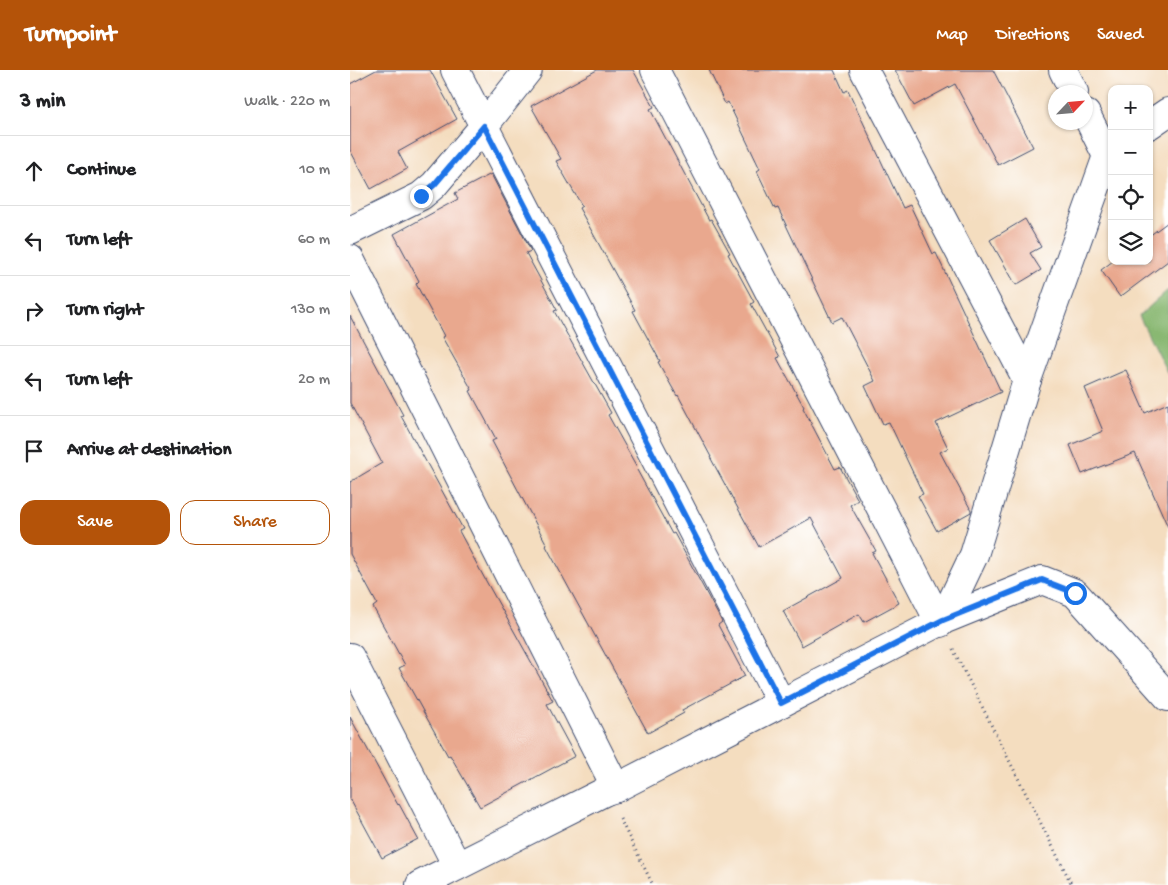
<!DOCTYPE html>
<html lang="en">
<head>
<meta charset="utf-8">
<style>
	:root { --surface:#fff; --page:#f6f6f6; --text:#202124; --muted:#757577; --line:#e0e0e0; --accent:#b45309 }
	body { margin:0; font-family:"Gochi Hand",sans-serif; background:var(--page); color:var(--text) }
	.controls { position:absolute; right:15px; top:15px; display:grid; overflow:hidden; border-radius:10px; box-shadow:0 1px 4px #0004 }
	.controls button { width:45px; height:45px; display:grid; place-items:center; padding:0; border:0; border-bottom:1px solid var(--line); background:var(--surface); color:var(--text); font:25px sans-serif }
	.compass { position:absolute; left:698px; top:15px; width:45px; height:45px; border-radius:50%; background:var(--surface); box-shadow:0 1px 4px #0004; rotate:64deg }
	.stop { position:absolute; width:15px; height:15px; margin:-11px; border:4px solid #1a73e8; border-radius:50%; background:#fff }
	.stop.end { background:#1a73e8; border-color:#fff; box-shadow:0 1px 5px #0008 }
	.list { margin:0; padding:0; list-style:none }
	h2 { display:flex; justify-content:space-between; align-items:center; height:65px; margin:0; padding:0 20px; font-size:21px }
	h2 small { font-size:16px; font-weight:400; color:var(--muted) }
	.list li { display:grid; grid-template-columns:32px 1fr auto; gap:15px; align-items:center; box-sizing:border-box; height:70px; padding:0 20px; border-top:1px solid var(--line) }
	.list b { display:block; font-size:19px; white-space:nowrap }
	.list em { font-size:16px; font-style:normal; color:var(--muted) }
	.actions { display:flex; gap:10px; padding:15px 20px }
	.actions a { flex:1; padding:11px 0; border:1px solid var(--accent); border-radius:15px; text-align:center; font-size:18px; color:var(--accent) }
	.actions .main { background:var(--accent); color:#fff }
	.icon { flex:none; width:28px; height:28px; fill:none; stroke:currentColor; stroke-width:2; stroke-linecap:round; stroke-linejoin:round }
	.map { position:relative; flex:none; width:818px; height:815px; overflow:hidden }
	header { display:flex; align-items:center; gap:30px; box-sizing:border-box; height:70px; padding:0 25px; background:var(--accent); color:#fff }
	header strong { font-size:24px }
	nav { display:flex; gap:28px; margin-inline-start:auto; font-size:18px }
	main { display:flex }
	aside { flex:1; background:var(--surface) }
	.map>svg:first-child { display:block }
	.forest { fill:#89b872; stroke:#527468 }
	.building { fill:#e9a88e }
	.lines { fill:none; stroke-linecap:round; stroke-linejoin:round }
	.minor-casing { stroke:#3c496d; stroke-width:30 }
	.tertiary-casing { stroke:#3c496d; stroke-width:30 }
	.path { stroke:#3c496d; stroke-width:3; stroke-dasharray:1 4; stroke-linecap:butt }
	.minor { stroke:#fff; stroke-width:28 }
	.tertiary { stroke:#fff; stroke-width:28 }
	.route { stroke:#1a73e8; stroke-width:6 }
</style>
</head>
<body>
<header>
<strong>Turnpoint</strong>
<nav><a>Map</a><a>Directions</a><a>Saved</a></nav>
</header>
<main>
<aside>
<h2>3 min<small>Walk · 220 m</small></h2>
<ul class="list">
<li><svg class="icon" aria-label="ahead" viewBox="0 0 24 24"><path d="M12 20V5M6 11l6-6 6 6"/></svg><div><b>Continue</b></div><em>10 m</em></li>
<li><svg class="icon" aria-label="left" viewBox="0 0 24 24"><path d="M17 20v-9H6M10 6l-5 5 5 5"/></svg><div><b>Turn left</b></div><em>60 m</em></li>
<li><svg class="icon" aria-label="right" viewBox="0 0 24 24"><path d="M7 20v-9h11M14 6l5 5-5 5"/></svg><div><b>Turn right</b></div><em>130 m</em></li>
<li><svg class="icon" aria-label="left" viewBox="0 0 24 24"><path d="M17 20v-9H6M10 6l-5 5 5 5"/></svg><div><b>Turn left</b></div><em>20 m</em></li>
<li><svg class="icon" aria-label="arrive" viewBox="0 0 24 24"><path d="M6 21V4h12l-3 4 3 4H6"/></svg><div><b>Arrive at destination</b></div></li>
</ul>
<div class="actions"><a class="main">Save</a><a>Share</a></div>
</aside>
<div class="map">
<svg width="818" height="815" viewBox="0 0 818 815">
	<rect width="100%" height="100%" fill="#fff"/>
	<filter id="ink" filterUnits="userSpaceOnUse"><feTurbulence type="fractalNoise" baseFrequency=".02" numOctaves="2"/><feDisplacementMap in="SourceGraphic" scale="10" xChannelSelector="R" yChannelSelector="G"/><feConvolveMatrix kernelMatrix="1 2 1 2 8 2 1 2 1" color-interpolation-filters="sRGB"/></filter>
	<filter id="wash" filterUnits="userSpaceOnUse"><feTurbulence type="fractalNoise" baseFrequency=".0096" numOctaves="4" result="noise"/><feDisplacementMap in="SourceGraphic" scale="20" xChannelSelector="R" yChannelSelector="G"/><feGaussianBlur stdDeviation="1.12" result="paint"/><feColorMatrix in="noise" values="0 0 0 0 0 0 0 0 0 0 0 0 0 0 0 0 0 1.4 0 .05"/><feComposite in="paint" operator="in"/></filter>
	<g filter="url(#wash)">
		<rect width="100%" height="100%" fill="#f4ddbf"/>
		<path class="forest" d="M 818,220 L 818,304 L 789,246 Z"/>
		<g id="blocks">
			<path class="building" d="M 26,0 L 80,0 L 107,49 L 48,82 L 57,99 L 21,119 L 0,80 L 0,14 Z
				M 247,0 L 283,0 L 304,37 L 300,39 L 359,150 L 361,149 L 380,183 L 378,184 L 404,232 L 401,234 L 430,287 L 427,288 L 454,337 L 453,338 L 485,399 L 490,397 L 508,430 L 500,435 L 526,481 L 522,483 L 549,533 L 514,552 L 509,544 L 452,576 L 433,541 L 493,508 L 461,448 L 409,477 L 360,387 L 361,387 L 328,325 L 327,326 L 308,292 L 310,291 L 283,241 L 285,240 L 229,138 L 232,136 L 206,91 L 211,89 L 181,36 Z
				M 359,0 L 484,0 L 494,22 L 498,20 L 553,138 L 560,135 L 583,184 L 586,183 L 651,322 L 586,353 L 598,378 L 590,382 L 621,440 L 621,442 L 587,461 L 568,426 L 573,424 L 539,352 L 533,354 L 515,316 L 525,311 L 492,247 L 482,252 L 428,138 L 425,139 L 407,101 L 410,99 L 378,32 L 375,34 Z
				M 545,0 L 643,0 L 683,77 L 648,95 L 605,14 L 564,36 Z
				M 141,104 L 181,181 L 176,183 L 207,240 L 204,241 L 261,343 L 258,345 L 288,399 L 287,400 L 322,464 L 324,463 L 359,528 L 372,552 L 368,555 L 395,606 L 332,640 L 334,643 L 298,663 L 196,476 L 197,475 L 142,371 L 146,369 L 120,321 L 122,320 L 92,267 L 94,266 L 66,214 L 69,211 L 44,164 L 108,129 L 105,123 Z
				M 675,149 L 691,177 L 680,183 L 691,200 L 666,215 L 640,170 Z
				M 818,152 L 818,191 L 770,227 L 751,200 L 763,191 L 799,191 L 799,166 Z
				M 0,246 L 53,345 L 51,346 L 113,459 L 109,461 L 136,511 L 203,631 L 197,634 L 225,686 L 130,737 L 100,685 L 98,686 L 49,598 L 55,595 L 23,537 L 27,534 L 0,484 L 0,412 L 32,393 L 0,333 Z
				M 776,300 L 795,343 L 818,333 L 818,457 L 785,383 L 732,404 L 720,375 L 753,361 L 735,318 Z
				M 0,647 L 48,735 L 49,734 L 68,769 L 32,788 L 0,729 Z"/>
		</g>
	</g>
	<g filter="url(#ink)">
		<use href="#blocks" fill-opacity="0" stroke="#3c496d" stroke-width="1"/>
		<g class="lines">
			<g class="minor-casing">
				<path id="minor" d="M 105,0 L 431,633
					M 305,0 L 590,553
					M 514,0 L 677,310
					M 713,0 L 724,22
					M 736,44 L 757,86
					M 0,161 L 71,126 L 84,115 L 134,56 L 178,0
					M 0,189 L 266,718 L 256,721
					M 593,550 L 692,510 L 725,523 L 818,627
					M 0,587 L 107,796"/>
			</g>
			<g class="tertiary-casing">
				<path id="tertiary" d="M 799,55 L 818,42
					M 266,718 L 593,550 L 624,485 L 677,310 L 757,86 L 762,82
					M 70,815 L 256,721"/>
			</g>
			<path class="path" d="M 603,579 L 722,815
				M 270,749 L 303,815"/>
			<use href="#minor" class="minor"/>
			<use href="#tertiary" class="tertiary"/>
		</g>
	</g>
	<g class="lines" filter="url(#ink)">
		<path class="route" d="M 71,126 L 84,115 L 134,56 L 431,633 L 593,550 L 692,510 L 725,523"/>
	</g>
</svg>
<div class="controls">
<button>+</button>
<button>−</button>
<button><svg class="icon" aria-label="locate" viewBox="0 0 24 24"><circle cx="12" cy="12" r="6"/><path d="M12 2v4M12 18v4M2 12h4M18 12h4"/></svg></button>
<button><svg class="icon" aria-label="layers" viewBox="0 0 24 24"><path d="M12 4l9 5-9 5-9-5zM3 14l9 5 9-5"/></svg></button>
</div>
<svg class="compass" viewBox="-18 -18 36 36"><path d="M0-13l5 13h-10z" fill="#e53935"/><path d="M0 13l5-13h-10z" fill="#757577"/></svg>
<div class="stop" style="left:725px;top:523px"></div>
<div class="stop end" style="left:71px;top:126px"></div>
</div>
</main>
</body>
</html>
